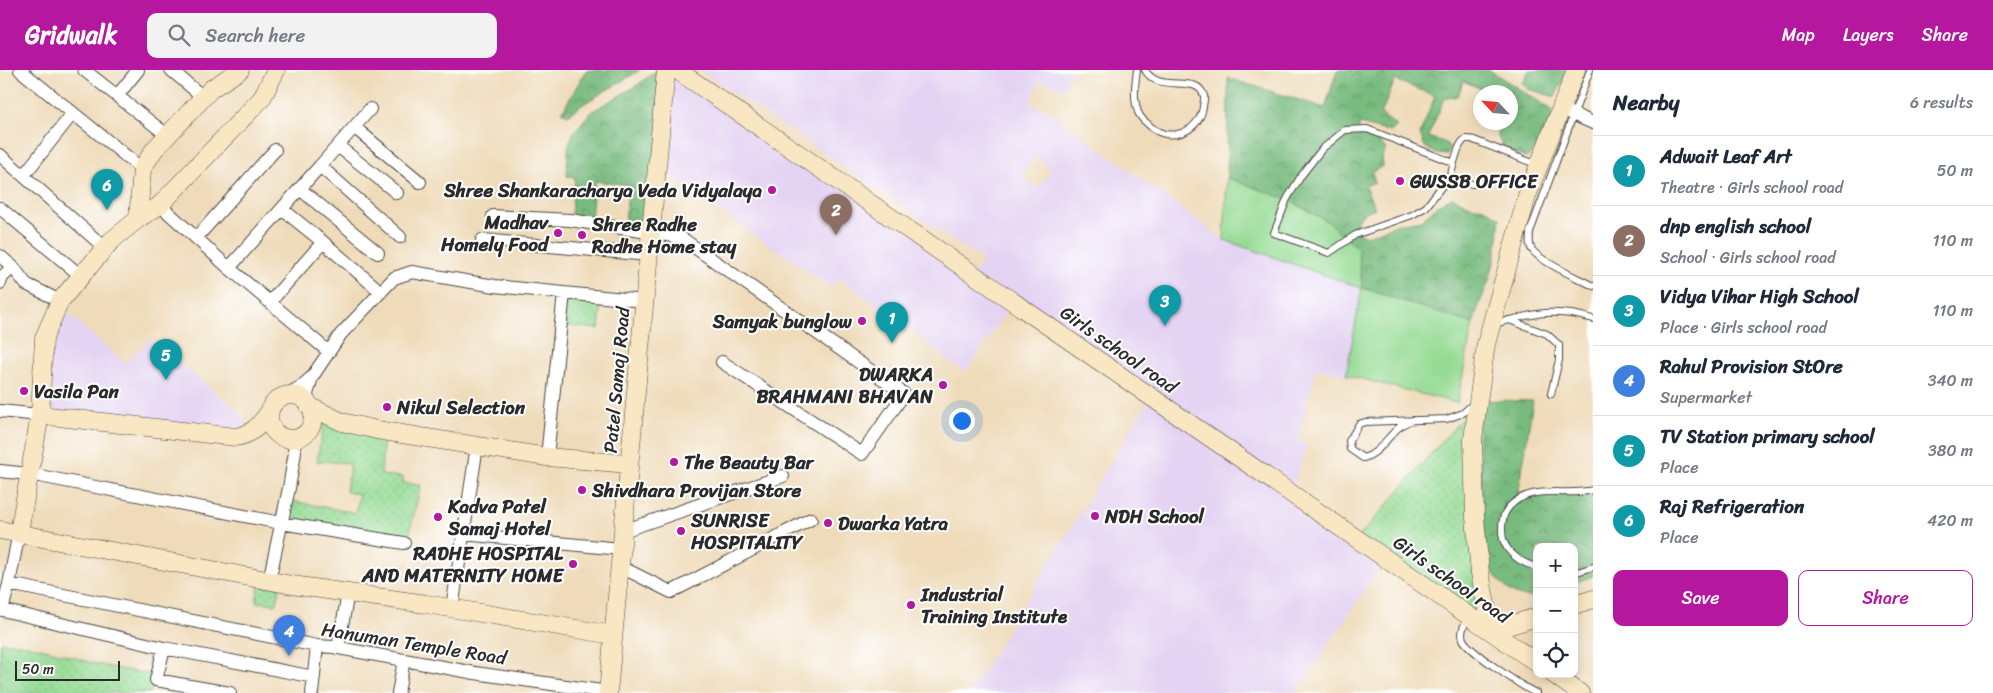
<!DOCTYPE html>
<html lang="en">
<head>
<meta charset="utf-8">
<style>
	:root { --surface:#fff; --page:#f2f2f3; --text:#1f2937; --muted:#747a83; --line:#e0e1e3; --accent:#b5179e }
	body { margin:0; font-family:Sriracha,sans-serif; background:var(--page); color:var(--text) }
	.controls { position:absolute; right:15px; bottom:15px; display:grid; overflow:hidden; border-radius:10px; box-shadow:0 2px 12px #0003 }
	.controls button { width:45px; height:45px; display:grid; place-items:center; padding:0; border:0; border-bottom:1px solid var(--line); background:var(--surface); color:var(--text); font:25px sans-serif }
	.compass { position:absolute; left:1473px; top:15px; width:45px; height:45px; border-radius:50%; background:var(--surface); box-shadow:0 2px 12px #0003; rotate:296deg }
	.scale { position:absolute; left:15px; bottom:12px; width:105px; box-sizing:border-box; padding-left:5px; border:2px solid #2b2b2b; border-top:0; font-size:14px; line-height:18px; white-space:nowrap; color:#2b2b2b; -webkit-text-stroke:4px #fff; paint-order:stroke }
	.you { position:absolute; left:961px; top:350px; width:18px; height:18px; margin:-12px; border:4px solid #fff; border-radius:50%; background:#1a73e8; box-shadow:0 0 0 8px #1a73e833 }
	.badge { display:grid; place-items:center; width:32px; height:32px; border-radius:50%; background:var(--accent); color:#fff; font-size:16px; font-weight:700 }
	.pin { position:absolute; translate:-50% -41px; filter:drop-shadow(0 1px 2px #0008) }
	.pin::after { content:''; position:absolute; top:26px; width:18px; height:15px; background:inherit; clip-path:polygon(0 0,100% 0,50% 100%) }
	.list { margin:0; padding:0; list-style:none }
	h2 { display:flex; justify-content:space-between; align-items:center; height:65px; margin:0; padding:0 20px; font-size:21px }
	h2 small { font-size:16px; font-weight:400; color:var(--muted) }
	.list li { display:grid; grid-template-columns:32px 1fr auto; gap:15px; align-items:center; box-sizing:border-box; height:70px; padding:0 20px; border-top:1px solid var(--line) }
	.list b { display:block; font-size:19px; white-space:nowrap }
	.list p { margin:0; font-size:16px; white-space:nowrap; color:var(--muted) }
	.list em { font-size:16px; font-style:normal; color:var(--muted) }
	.actions { display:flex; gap:10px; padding:15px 20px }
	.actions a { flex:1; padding:11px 0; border:1px solid var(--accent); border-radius:10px; text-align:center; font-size:18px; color:var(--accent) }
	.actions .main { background:var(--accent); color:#fff }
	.icon { flex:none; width:28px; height:28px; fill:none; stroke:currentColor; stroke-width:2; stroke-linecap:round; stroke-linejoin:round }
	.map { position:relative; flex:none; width:1593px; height:623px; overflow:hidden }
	header { display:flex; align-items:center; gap:30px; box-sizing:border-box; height:70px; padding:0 25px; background:var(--accent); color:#fff }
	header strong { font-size:24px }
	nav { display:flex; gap:28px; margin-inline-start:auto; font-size:18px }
	.search { width:350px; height:45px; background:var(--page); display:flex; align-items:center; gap:12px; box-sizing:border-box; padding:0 18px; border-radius:10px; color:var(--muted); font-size:19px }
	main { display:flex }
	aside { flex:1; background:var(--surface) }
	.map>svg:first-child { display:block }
	.built { fill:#e4d3f2; fill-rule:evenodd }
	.grass { fill:url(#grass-dots); stroke:#608360 }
	.forest { fill:url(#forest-crowns); stroke:#527354 }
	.garden { fill:#96db94; stroke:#608360 }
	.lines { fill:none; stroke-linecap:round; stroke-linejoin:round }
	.lane-casing { stroke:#484540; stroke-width:8 }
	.street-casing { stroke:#484540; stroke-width:14 }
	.secondary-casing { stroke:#484540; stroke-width:19 }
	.lane { stroke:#fff; stroke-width:6 }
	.street { stroke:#fff; stroke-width:12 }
	.secondary { stroke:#f9e7c3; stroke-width:18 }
	.poi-dot { fill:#b5179e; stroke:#fff; stroke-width:2 }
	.labels { text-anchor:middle; stroke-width:4; stroke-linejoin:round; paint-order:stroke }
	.poi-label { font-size:19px; font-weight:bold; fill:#2b2b2b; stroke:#fff; text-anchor:start }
	.street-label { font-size:19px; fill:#2b2b2b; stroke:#fff }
</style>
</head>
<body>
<header>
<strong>Gridwalk</strong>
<div class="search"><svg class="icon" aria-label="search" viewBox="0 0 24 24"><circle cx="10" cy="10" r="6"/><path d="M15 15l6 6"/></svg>Search here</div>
<nav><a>Map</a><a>Layers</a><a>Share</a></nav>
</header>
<main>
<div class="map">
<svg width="1593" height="623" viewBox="0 0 1593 623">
	<defs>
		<pattern id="grass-dots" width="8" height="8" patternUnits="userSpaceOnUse" patternTransform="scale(1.25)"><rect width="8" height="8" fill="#96db94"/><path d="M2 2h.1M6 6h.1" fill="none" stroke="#81bc80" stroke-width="1.8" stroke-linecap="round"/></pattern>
		<pattern id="forest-crowns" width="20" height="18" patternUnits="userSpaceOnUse" patternTransform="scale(1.25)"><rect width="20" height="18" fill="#78bb7e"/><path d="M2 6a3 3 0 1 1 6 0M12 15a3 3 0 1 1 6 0" fill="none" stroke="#639867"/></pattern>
	</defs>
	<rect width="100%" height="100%" fill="#fff"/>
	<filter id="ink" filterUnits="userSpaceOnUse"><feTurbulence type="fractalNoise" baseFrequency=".02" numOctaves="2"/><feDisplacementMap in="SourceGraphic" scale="10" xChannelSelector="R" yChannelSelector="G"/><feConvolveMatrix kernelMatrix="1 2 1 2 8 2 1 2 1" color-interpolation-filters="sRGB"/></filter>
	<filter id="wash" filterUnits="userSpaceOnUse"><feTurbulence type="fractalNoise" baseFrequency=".0096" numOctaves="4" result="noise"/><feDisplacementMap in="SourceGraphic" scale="20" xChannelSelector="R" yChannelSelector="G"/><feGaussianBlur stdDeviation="1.12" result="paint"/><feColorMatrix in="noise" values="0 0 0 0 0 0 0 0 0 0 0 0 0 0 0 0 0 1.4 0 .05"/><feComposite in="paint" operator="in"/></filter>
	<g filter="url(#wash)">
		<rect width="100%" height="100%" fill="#efdbba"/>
		<path class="built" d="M 666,0 L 973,204 L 983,190 L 700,0 L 1073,0 L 1063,20 L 1041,10 L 1030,32 L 1051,43 L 1224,170 L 1362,218 L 1346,305 L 1316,298 L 1298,372 L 1306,374 L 1292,424 L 1013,232 L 966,302 L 947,290 L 913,261 L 838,207 L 832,218 L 657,98 ZM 1035,86 L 1051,100 L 1037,119 L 1021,105 Z
			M 58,235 L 125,293 L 150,269 L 239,341 L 249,363 L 40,345 Z
			M 1149,330 L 1386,489 L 1296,623 L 970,623 Z"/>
		<path class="grass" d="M 564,223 L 602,227 L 599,259 L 561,255 Z
			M 1478,330 L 1491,561 L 1357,469 Z
			M 324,352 L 384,361 L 381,405 L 403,407 L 403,413 L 421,415 L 407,473 L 281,453 L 286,430 L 356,443 L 359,424 L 346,422 L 350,393 L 317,391 Z
			M 260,509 L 280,518 L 277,534 L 256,532 Z
			M 0,573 C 26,571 66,585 92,593 C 112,598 133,601 154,605 L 156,610 L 150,623 L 0,623 Z"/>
		<path class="forest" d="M 586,0 L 640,0 C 615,16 591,28 567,45 L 562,42 Z
			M 657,0 L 666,0 L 652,153 L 625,150 L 629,115 L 595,111 L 591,147 L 571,144 L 575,107 L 567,106 L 568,79 L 569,74 L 574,62 L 591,42 L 636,16 Z
			M 1337,0 L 1489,0 L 1554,41 L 1544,68 L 1527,88 L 1504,79 L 1498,67 L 1499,53 L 1510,52 L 1510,22 L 1489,22 L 1463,11 L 1458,26 L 1444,29 L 1428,67 L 1446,73 L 1450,80 L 1447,85 L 1437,84 L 1425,77 L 1420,64 L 1435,26 L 1395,10 L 1381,44 L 1397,56 L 1391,62 L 1359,54 L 1359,64 L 1377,69 L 1386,79 L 1382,86 L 1383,96 L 1372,102 L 1375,112 L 1365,116 L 1375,138 L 1365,142 L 1357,150 L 1357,162 L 1367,166 L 1398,154 L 1421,150 L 1438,135 L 1452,127 L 1470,136 L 1484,138 L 1500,148 C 1498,169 1496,190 1489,210 C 1484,225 1477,238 1473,254 L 1362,218 L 1358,178 L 1328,152 L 1289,130 L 1227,108 L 1228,8 L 1325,38 Z
			M 1529,0 L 1568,0 L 1555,27 L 1528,19 L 1522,13 Z
			M 1478,330 L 1533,331 L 1518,426 L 1538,422 L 1593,420 L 1593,506 L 1574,513 L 1574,477 L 1537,477 L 1537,526 C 1511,532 1497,509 1485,490 Z"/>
		<path class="garden" d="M 1227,108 L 1289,130 L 1328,152 L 1358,178 L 1362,218 L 1473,254 L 1457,333 L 1346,305 L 1362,218 L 1224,170 Z"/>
	</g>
	<g filter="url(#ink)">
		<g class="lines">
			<g class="lane-casing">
				<path id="lane" d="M 1137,0 C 1135,14 1133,28 1138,42 C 1140,47 1144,51 1148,54 C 1166,74 1199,64 1203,37 C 1203,34 1205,29 1204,26 C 1197,2 1159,25 1145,0
					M 1590,0 L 1530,162 C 1530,168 1528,176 1533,181 C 1543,193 1578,208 1593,216
					M 1451,104 L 1426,137 L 1412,145 L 1355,165 L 1329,183 L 1274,163 L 1287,129 L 1301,106 L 1322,79 L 1345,60 L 1367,59 L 1454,93
					M 1472,114 L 1457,110 L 1451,104 C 1453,97 1458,71 1466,69 C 1467,69 1473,69 1474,70 L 1538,95
					M 1509,250 L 1547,264 L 1559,275 L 1559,290 L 1551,324
					M 1494,254 C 1532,244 1554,237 1593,249
					M 1413,350 C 1390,356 1384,383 1363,388 L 1350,379 L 1349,371 L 1359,354 L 1365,352 L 1447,349 L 1463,343 L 1473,334
					M 1537,497 C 1523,494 1507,484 1503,469 C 1501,458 1501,446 1509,437 C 1531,413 1565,427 1593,420
					M 1574,503 L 1593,497
					M 1468,547 C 1465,554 1460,561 1463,569 C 1467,580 1524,618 1536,623"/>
			</g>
			<g class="street-casing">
				<path id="street" d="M 20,0 L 142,99
					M 84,0 L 167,65
					M 171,0 L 203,27
					M 117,26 L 138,0
					M 1561,39 L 1593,53
					M 354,57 L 420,112
					M 338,76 L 397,123
					M 0,85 L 105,178
					M 320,96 L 370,39
					M 24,105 L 73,43
					M 300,119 L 378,183
					M 160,135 L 229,198
					M 0,138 L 81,206
					M 493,146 L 570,150 L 680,167 L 904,324 L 862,384 L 722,292
					M 196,168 L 275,80
					M 482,170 L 649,185
					M 323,172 L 381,222
					M 0,186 L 13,197 L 26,214 L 60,231
					M 0,213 L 2,207 L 13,197
					M 270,232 L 323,172 L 282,139
					M 329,282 L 229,198 L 320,96 L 400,167
					M 283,327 L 302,316 L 312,307
					M 309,336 L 307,324 L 312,307 L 341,264 L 394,208 L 412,202 L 495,216 L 644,231
					M 0,341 L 40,345
					M 547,387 L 564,223
					M 0,401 L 29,404 L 281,453 L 404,473
					M 623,461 L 783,406
					M 19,462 L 9,514 L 2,540 L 164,578 L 156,610 L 230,623
					M 463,464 L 621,479
					M 619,496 L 671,522 L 811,449
					M 269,511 L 289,418 L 295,382 L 292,369
					M 9,514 L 317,576 L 333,577 L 475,603 L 608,622
					M 452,538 L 477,376
					M 164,578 L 314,607
					M 338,578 L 348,523
					M 312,623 L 317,576
					M 398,623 L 404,590"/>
			</g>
			<g class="secondary-casing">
				<path id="secondary" d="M 677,0 L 1537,593
					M 138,149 L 142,99 L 154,80 L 211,19 L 240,0
					M269 347a22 22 0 1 1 44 0a22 22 0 1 1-44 0Z
					M 309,336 L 342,352 L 377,360 L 547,387 L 629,394
					M 40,345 L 236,367 C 253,364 259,356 269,342
					M 0,460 L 292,515 L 426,534 L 613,565
					M 19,462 L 40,345 L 44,268 L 60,231 L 111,171 L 138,149 L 160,135 L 262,28 L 276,0
					M 1574,535 L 1593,529
					M 1537,547 L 1491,561 L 1480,503 L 1475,447 L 1473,369 L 1486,274 L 1527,126 L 1576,0
					M 1553,604 L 1580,623
					M 608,623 L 666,0"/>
			</g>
			<use href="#lane" class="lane"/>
			<use href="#street" class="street"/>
			<use href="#secondary" class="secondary"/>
		</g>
	</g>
	<g class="poi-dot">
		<circle cx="1400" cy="111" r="5"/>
		<circle cx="772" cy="120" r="5"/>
		<circle cx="558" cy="163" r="5"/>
		<circle cx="582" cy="165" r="5"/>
		<circle cx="862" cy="251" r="5"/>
		<circle cx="943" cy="315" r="5"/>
		<circle cx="24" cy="321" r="5"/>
		<circle cx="387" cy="337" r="5"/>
		<circle cx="674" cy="392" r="5"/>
		<circle cx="582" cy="420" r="5"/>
		<circle cx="1095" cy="446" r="5"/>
		<circle cx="438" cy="447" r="5"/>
		<circle cx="828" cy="453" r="5"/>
		<circle cx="681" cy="461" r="5"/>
		<circle cx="573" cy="494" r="5"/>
		<circle cx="911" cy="535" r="5"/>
	</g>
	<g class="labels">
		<g class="poi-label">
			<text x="1410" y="118">GWSSB OFFICE</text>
			<text x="762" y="127" text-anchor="end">Shree Shankaracharya Veda Vidyalaya</text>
			<text x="548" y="159" text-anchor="end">Madhav<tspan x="548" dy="22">Homely Food</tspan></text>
			<text x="592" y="161">Shree Radhe<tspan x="592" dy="22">Radhe Home stay</tspan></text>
			<text x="852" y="258" text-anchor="end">Samyak bunglow</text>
			<text x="933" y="311" text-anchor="end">DWARKA<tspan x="933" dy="22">BRAHMANI BHAVAN</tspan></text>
			<text x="34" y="328">Vasila Pan</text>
			<text x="397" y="344">Nikul Selection</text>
			<text x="684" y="399">The Beauty Bar</text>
			<text x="592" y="427">Shivdhara Provijan Store</text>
			<text x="448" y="443">Kadva Patel<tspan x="448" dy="22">Samaj Hotel</tspan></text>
			<text x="1105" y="453">NDH School</text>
			<text x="691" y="457">SUNRISE<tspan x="691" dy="22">HOSPITALITY</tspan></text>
			<text x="838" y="460">Dwarka Yatra</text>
			<text x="563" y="490" text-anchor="end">RADHE HOSPITAL<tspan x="563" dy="22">AND MATERNITY HOME</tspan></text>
			<text x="921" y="531">Industrial<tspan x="921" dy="22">Training Institute</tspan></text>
		</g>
		<g class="street-label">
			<text transform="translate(1119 279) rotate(35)" y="7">Girls school road</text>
			<text transform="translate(616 310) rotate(-85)" y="7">Patel Samaj Road</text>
			<text transform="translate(1452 509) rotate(35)" y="7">Girls school road</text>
			<text transform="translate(414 573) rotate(9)" y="7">Hanuman Temple Road</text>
		</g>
	</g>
</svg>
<div class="controls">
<button>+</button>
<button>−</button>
<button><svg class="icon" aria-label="locate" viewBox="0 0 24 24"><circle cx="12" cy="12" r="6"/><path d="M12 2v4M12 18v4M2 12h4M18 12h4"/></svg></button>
</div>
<svg class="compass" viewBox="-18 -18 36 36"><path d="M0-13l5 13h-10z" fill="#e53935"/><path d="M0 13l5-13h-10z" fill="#747a83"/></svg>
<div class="scale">50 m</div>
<div class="you"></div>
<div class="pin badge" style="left:892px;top:273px;background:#0f9aa8">1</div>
<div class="pin badge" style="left:836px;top:165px;background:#8d6e63">2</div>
<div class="pin badge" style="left:1165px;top:256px;background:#0f9aa8">3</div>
<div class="pin badge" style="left:289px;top:586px;background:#3f7fe0">4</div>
<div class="pin badge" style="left:166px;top:310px;background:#0f9aa8">5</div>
<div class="pin badge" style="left:107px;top:140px;background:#0f9aa8">6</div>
</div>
<aside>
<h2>Nearby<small>6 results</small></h2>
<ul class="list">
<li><span class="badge" style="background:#0f9aa8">1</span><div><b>Adwait Leaf Art</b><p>Theatre · Girls school road</p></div><em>50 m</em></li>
<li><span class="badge" style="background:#8d6e63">2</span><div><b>dnp english school</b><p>School · Girls school road</p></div><em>110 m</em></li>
<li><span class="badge" style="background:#0f9aa8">3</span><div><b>Vidya Vihar High School</b><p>Place · Girls school road</p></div><em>110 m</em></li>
<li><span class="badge" style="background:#3f7fe0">4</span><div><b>Rahul Provision StOre</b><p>Supermarket</p></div><em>340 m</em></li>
<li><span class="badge" style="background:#0f9aa8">5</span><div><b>TV Station primary school</b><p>Place</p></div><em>380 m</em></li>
<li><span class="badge" style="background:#0f9aa8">6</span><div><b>Raj Refrigeration</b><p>Place</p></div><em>420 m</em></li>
</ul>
<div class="actions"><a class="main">Save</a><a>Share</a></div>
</aside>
</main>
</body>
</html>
